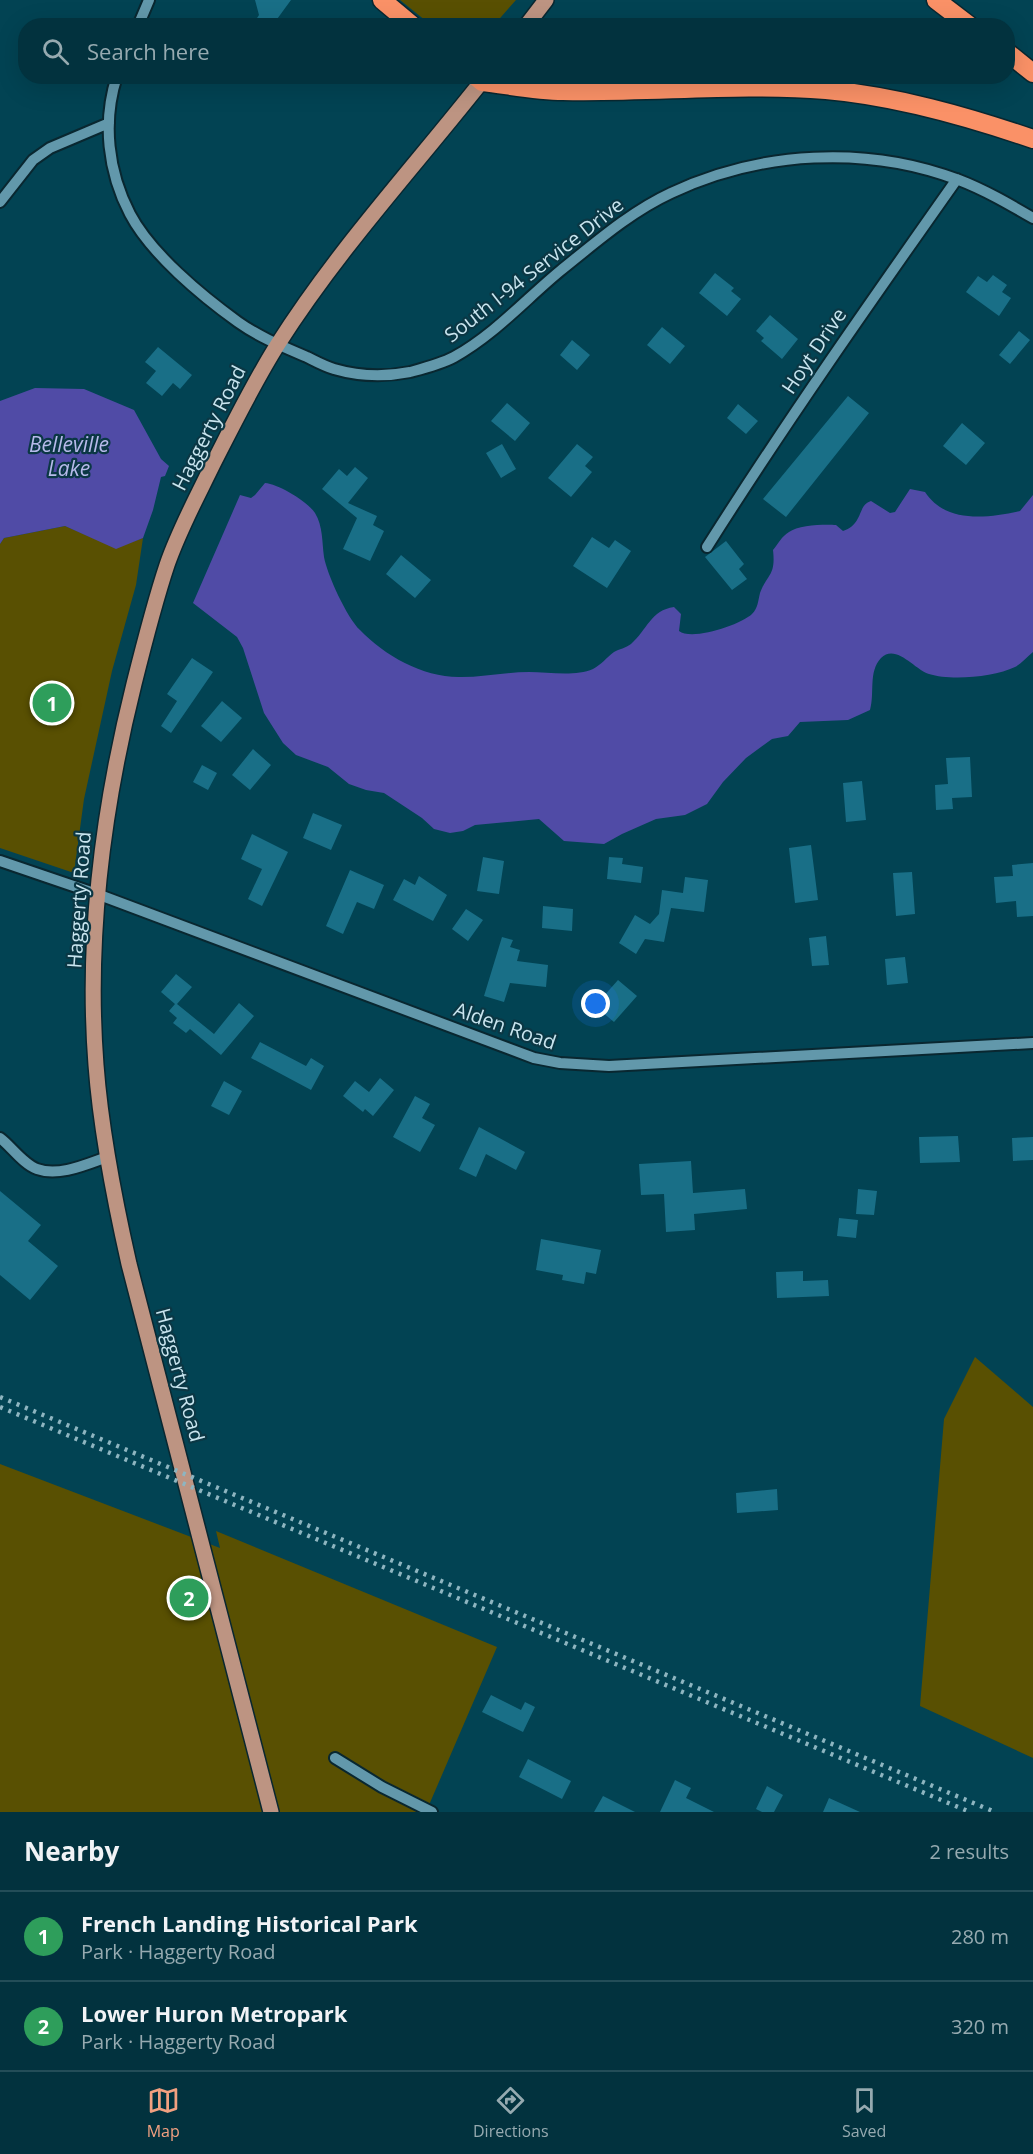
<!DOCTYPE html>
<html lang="en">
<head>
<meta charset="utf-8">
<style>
	:root { --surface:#02323e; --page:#0c3a45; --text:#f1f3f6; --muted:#96aab0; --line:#234d58; --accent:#f2a080 }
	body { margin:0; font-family:"Open Sans",sans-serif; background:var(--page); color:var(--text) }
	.you { position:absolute; left:596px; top:1004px; width:21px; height:21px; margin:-15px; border:4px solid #fff; border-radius:50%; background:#1a73e8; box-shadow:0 0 0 9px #1a73e833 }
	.badge { display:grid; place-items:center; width:39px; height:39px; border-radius:50%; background:var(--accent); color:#fff; font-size:20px; font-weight:700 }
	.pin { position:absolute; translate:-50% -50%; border:3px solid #fff; box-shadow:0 2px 6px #0006 }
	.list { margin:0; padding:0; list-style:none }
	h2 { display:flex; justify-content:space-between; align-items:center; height:78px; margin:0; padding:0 24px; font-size:26px }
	h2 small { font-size:20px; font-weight:400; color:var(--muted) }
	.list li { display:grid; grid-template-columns:39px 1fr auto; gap:18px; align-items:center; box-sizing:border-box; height:90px; padding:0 24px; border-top:2px solid var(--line) }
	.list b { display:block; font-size:22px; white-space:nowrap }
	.list p { margin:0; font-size:20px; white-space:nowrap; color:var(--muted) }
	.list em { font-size:20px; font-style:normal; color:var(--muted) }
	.icon { flex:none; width:33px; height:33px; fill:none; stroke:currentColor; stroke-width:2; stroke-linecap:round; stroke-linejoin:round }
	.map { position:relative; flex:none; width:1033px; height:1812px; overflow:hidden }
	.search { position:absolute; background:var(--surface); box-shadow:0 6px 24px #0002; left:18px; right:18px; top:18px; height:66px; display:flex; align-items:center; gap:15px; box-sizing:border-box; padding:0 21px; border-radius:24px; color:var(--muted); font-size:22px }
	.sheet { height:258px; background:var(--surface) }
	nav { display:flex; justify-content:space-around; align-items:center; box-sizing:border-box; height:84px; border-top:2px solid var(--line); background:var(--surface); font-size:16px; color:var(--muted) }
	nav a { display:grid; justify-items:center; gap:3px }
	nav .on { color:var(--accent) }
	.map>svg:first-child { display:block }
	.green { fill:#595002 }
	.water { fill:#504ba6 }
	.building { fill:#196f87 }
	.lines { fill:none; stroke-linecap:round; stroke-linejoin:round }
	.minor-casing { stroke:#092730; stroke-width:14 }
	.major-casing { stroke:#092730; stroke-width:18 }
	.highway-casing { stroke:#092730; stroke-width:21 }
	.minor { stroke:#6298ab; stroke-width:10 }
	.major { stroke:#bd9482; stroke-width:15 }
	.highway { stroke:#fa9167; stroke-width:18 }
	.rail { stroke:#8eb5c0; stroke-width:4.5; stroke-dasharray:3 6; stroke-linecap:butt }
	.labels { text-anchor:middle; stroke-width:4.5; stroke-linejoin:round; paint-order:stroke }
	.street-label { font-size:20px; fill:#c9e5ef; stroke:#0b3744 }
	.water-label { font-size:21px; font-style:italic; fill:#b7baeb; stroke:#0b3744 }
</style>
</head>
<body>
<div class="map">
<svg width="1033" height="1812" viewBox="0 0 1033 1812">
	<rect width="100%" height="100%" fill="#024353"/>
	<path class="green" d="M 400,0 L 516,0 L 494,25 L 431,25 Z
		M 65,526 L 116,548 L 143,538 L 136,585 L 112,671 L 84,799 L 74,873 L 0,848 L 0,544 L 4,538 Z
		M 975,1357 L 1033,1407 L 1033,1758 L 920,1706 L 944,1419 Z
		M 0,1464 L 220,1548 L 216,1531 L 497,1647 L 426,1812 L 0,1812 Z"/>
	<path class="water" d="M 35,388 L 84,389 L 134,410 L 161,459 L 169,466 L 165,476 L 161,477 L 153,510 L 143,538 L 116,549 L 65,526 L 4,538 L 0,544 L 0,401 Z
		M 265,483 C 278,484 307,501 315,513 C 323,526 322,542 324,557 C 327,574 347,618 360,630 C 385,656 424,678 461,677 C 484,677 506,672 529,672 C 548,672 575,677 593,669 C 601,665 607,657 614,652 C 619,649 626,648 631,644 C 647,630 651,610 674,607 L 681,614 L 679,631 C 692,641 740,625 752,614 C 758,608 758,601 760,593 C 767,574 776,576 773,550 C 778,544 782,536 789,532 C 798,525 825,524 836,525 L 843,531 C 864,524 857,505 871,501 L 890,513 L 895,512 L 910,489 L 925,492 C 946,524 988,518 1020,511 L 1033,495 L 1033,652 C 1027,657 1021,664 1015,667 C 994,677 951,681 929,674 C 915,670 896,643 881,658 C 868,672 875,693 870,710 L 848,720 L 800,722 L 788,736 L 772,739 L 746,758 L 723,782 L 707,804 L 685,815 L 656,819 L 622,834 L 604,844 L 564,841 L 539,819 L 475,825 L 463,831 L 450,833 L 434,829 L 422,818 L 384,793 L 366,790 L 349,784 L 328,767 L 296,755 L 283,743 L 264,713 L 243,648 L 237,637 L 193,603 L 240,495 L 251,498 L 255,495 Z"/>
	<path class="building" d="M 255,0 L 291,0 L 272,26 L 252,26 L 259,15 Z
		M 715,273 L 734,288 L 731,291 L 741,299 L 727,316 L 699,293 Z
		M 993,275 L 1007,285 L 1002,292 L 1011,298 L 999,316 L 966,292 L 978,276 L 987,282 Z
		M 770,315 L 798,339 L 782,359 L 761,341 L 764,338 L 756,331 Z
		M 662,327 L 685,346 L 670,364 L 647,345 Z
		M 1019,331 L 1030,340 L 1010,364 L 999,355 Z
		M 572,340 L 590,355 L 577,370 L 560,355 Z
		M 158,347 L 192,375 L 180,389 L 173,383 L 162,396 L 146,383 L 156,371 L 145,362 Z
		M 848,396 L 869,413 L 786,517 L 763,499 Z
		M 507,403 L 530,423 L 515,441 L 491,421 Z
		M 738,404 L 758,421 L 746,434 L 727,418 Z
		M 962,423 L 985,443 L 966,465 L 943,446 Z
		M 502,444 L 516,469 L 501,478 L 486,453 Z
		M 577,444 L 593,457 L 585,466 L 592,472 L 571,497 L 548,478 Z
		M 355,467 L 368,478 L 348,503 L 377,516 L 373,525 L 384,531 L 370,561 L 343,549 L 357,518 L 322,489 L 339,469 L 347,476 Z
		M 592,537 L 609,548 L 615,540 L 631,551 L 607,588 L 573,566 Z
		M 726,541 L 744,564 L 739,569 L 747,579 L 732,590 L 705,557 Z
		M 401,555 L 431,580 L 415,598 L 386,574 Z
		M 192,658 L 213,672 L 171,733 L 161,726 L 177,701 L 167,694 Z
		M 222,701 L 242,718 L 221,742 L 201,726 Z
		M 253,749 L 271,765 L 250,790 L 232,775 Z
		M 970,757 L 972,797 L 952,798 L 953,809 L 936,810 L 935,785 L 948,784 L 946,758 Z
		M 202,765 L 217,773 L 208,790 L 193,782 Z
		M 862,781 L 866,820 L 846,822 L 843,783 Z
		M 313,813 L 342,825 L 331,850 L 303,838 Z
		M 252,834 L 288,852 L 262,906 L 248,899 L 262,869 L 241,859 Z
		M 811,845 L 818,900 L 795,903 L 789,848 Z
		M 483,857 L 504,861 L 499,894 L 477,891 Z
		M 609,857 L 623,858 L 622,864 L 643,867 L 641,883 L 607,879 Z
		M 1033,863 L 1033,916 L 1017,917 L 1016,901 L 996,903 L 994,877 L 1013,876 L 1012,865 Z
		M 350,870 L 384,885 L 374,909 L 357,902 L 343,934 L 326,926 Z
		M 912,872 L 915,914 L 896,916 L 893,873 Z
		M 419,876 L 447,895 L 433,921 L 393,900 L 404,879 L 415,885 Z
		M 685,877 L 708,880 L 704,912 L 671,908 L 664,942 L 645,939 L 636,954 L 619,943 L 635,915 L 650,924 L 659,914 L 662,890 L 683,893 Z
		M 543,906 L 573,909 L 572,931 L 542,928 Z
		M 466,909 L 483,920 L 468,941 L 452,929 Z
		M 826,936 L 829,965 L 812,966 L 809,938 Z
		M 502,937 L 513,940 L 510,947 L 520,950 L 517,961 L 548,965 L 546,987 L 510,983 L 504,1002 L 484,996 Z
		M 905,957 L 908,983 L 887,985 L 885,959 Z
		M 176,974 L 192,987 L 177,1004 L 214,1034 L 239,1003 L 254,1016 L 221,1055 L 190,1029 L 186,1033 L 173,1023 L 177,1018 L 169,1011 L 175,1004 L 161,992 Z
		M 618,980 L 637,996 L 614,1022 L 595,1006 Z
		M 260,1042 L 306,1066 L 311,1058 L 324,1066 L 311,1090 L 251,1058 Z
		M 380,1078 L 394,1090 L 373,1116 L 365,1109 L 363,1112 L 343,1096 L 355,1081 L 369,1092 Z
		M 224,1081 L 242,1091 L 229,1115 L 211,1106 Z
		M 415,1096 L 430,1104 L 422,1118 L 435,1125 L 420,1152 L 393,1137 Z
		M 479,1127 L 525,1152 L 516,1170 L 486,1154 L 476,1177 L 459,1169 Z
		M 958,1136 L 960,1162 L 920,1163 L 919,1137 Z
		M 1033,1137 L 1033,1160 L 1013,1161 L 1012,1138 Z
		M 691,1161 L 693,1193 L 745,1189 L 747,1209 L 694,1214 L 695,1230 L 666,1232 L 664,1194 L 641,1195 L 639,1164 Z
		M 858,1189 L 877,1191 L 874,1215 L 856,1214 Z
		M 0,1191 L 41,1225 L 28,1241 L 58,1266 L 30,1300 L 0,1275 Z
		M 839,1218 L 858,1220 L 856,1238 L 837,1236 Z
		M 541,1239 L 601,1250 L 596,1274 L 586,1272 L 584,1284 L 562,1280 L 563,1275 L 536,1270 Z
		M 803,1271 L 803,1281 L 828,1280 L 829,1296 L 777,1298 L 776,1272 Z
		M 777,1489 L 778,1510 L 737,1513 L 736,1493 Z
		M 491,1695 L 521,1710 L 525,1702 L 535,1707 L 523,1732 L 482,1712 Z
		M 528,1759 L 571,1781 L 562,1799 L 519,1777 Z
		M 675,1780 L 691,1788 L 686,1798 L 714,1812 L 660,1812 Z
		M 767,1786 L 783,1795 L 774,1812 L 762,1812 L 756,1809 Z
		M 603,1796 L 635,1812 L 594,1812 Z
		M 829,1798 L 860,1812 L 823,1812 Z"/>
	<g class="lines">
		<g class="minor-casing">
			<path id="minor" d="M 138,26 L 149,0
				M 117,76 C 102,122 108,172 130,214 C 151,254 202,296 238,322 C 259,337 284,347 307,357 C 315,361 324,366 334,369 C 358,376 385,377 410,372 C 425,368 441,364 454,357 C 494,335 526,299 560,271 C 595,243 630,212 671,193 C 760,151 867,145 959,180 C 985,190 1009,204 1033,218
				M 0,202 L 33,160 L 50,148 L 109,123
				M 707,547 C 786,422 871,301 957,179
				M 0,861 L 97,894 L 534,1058 L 560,1063 L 609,1066 L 1033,1043
				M 0,1138 C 11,1146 23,1164 37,1169 C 59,1177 87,1164 107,1157
				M 335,1758 L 382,1787 L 432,1812"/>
		</g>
		<g class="major-casing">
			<path id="major" d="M 526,26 L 546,0
				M 271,1812 L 129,1264 C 114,1198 101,1132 96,1065 C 86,936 103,808 134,684 C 144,644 154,604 167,565 C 179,530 197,497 213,464 C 234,423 254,382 278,344 C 339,248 416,165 486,76"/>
		</g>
		<g class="highway-casing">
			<path id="highway" d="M 382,0 L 413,26
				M 936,0 L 970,26
				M 1008,53 L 1033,73
				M 475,76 L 482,82 C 508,85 536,91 563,91 C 651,93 738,83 826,90 C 896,96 966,116 1033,139"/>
		</g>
		<use href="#minor" class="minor"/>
		<use href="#major" class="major"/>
		<use href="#highway" class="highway"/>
		<path class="rail" d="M 0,1397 L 995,1812
			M 0,1407 L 970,1812"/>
	</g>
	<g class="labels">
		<g class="street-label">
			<text transform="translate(534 270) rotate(-38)" y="7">South I-94 Service Drive</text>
			<text transform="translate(814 351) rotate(-56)" y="7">Hoyt Drive</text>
			<text transform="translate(209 428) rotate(-63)" y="7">Haggerty Road</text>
			<text transform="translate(79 900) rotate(-86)" y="7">Haggerty Road</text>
			<text transform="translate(505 1026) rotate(19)" y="7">Alden Road</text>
			<text transform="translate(180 1375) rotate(75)" y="7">Haggerty Road</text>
		</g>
		<g class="water-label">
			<text x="69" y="452">Belleville<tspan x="69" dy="24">Lake</tspan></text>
		</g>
	</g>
</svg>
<div class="you"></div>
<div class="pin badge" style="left:52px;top:703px;background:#2e9e5b">1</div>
<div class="pin badge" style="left:189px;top:1598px;background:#2e9e5b">2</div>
<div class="search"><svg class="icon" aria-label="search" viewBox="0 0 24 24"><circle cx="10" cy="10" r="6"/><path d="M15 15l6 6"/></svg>Search here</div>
</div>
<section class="sheet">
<h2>Nearby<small>2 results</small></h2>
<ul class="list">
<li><span class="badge" style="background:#2e9e5b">1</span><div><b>French Landing Historical Park</b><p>Park · Haggerty Road</p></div><em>280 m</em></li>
<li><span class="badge" style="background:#2e9e5b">2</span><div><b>Lower Huron Metropark</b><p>Park · Haggerty Road</p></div><em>320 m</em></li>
</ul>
</section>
<nav>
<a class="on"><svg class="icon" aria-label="map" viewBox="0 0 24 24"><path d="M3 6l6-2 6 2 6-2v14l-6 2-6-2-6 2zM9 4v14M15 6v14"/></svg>Map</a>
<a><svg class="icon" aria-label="directions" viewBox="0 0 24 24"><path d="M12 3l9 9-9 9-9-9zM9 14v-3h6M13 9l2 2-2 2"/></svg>Directions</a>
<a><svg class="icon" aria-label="saved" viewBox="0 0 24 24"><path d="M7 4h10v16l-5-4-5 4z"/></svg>Saved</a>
</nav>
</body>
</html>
